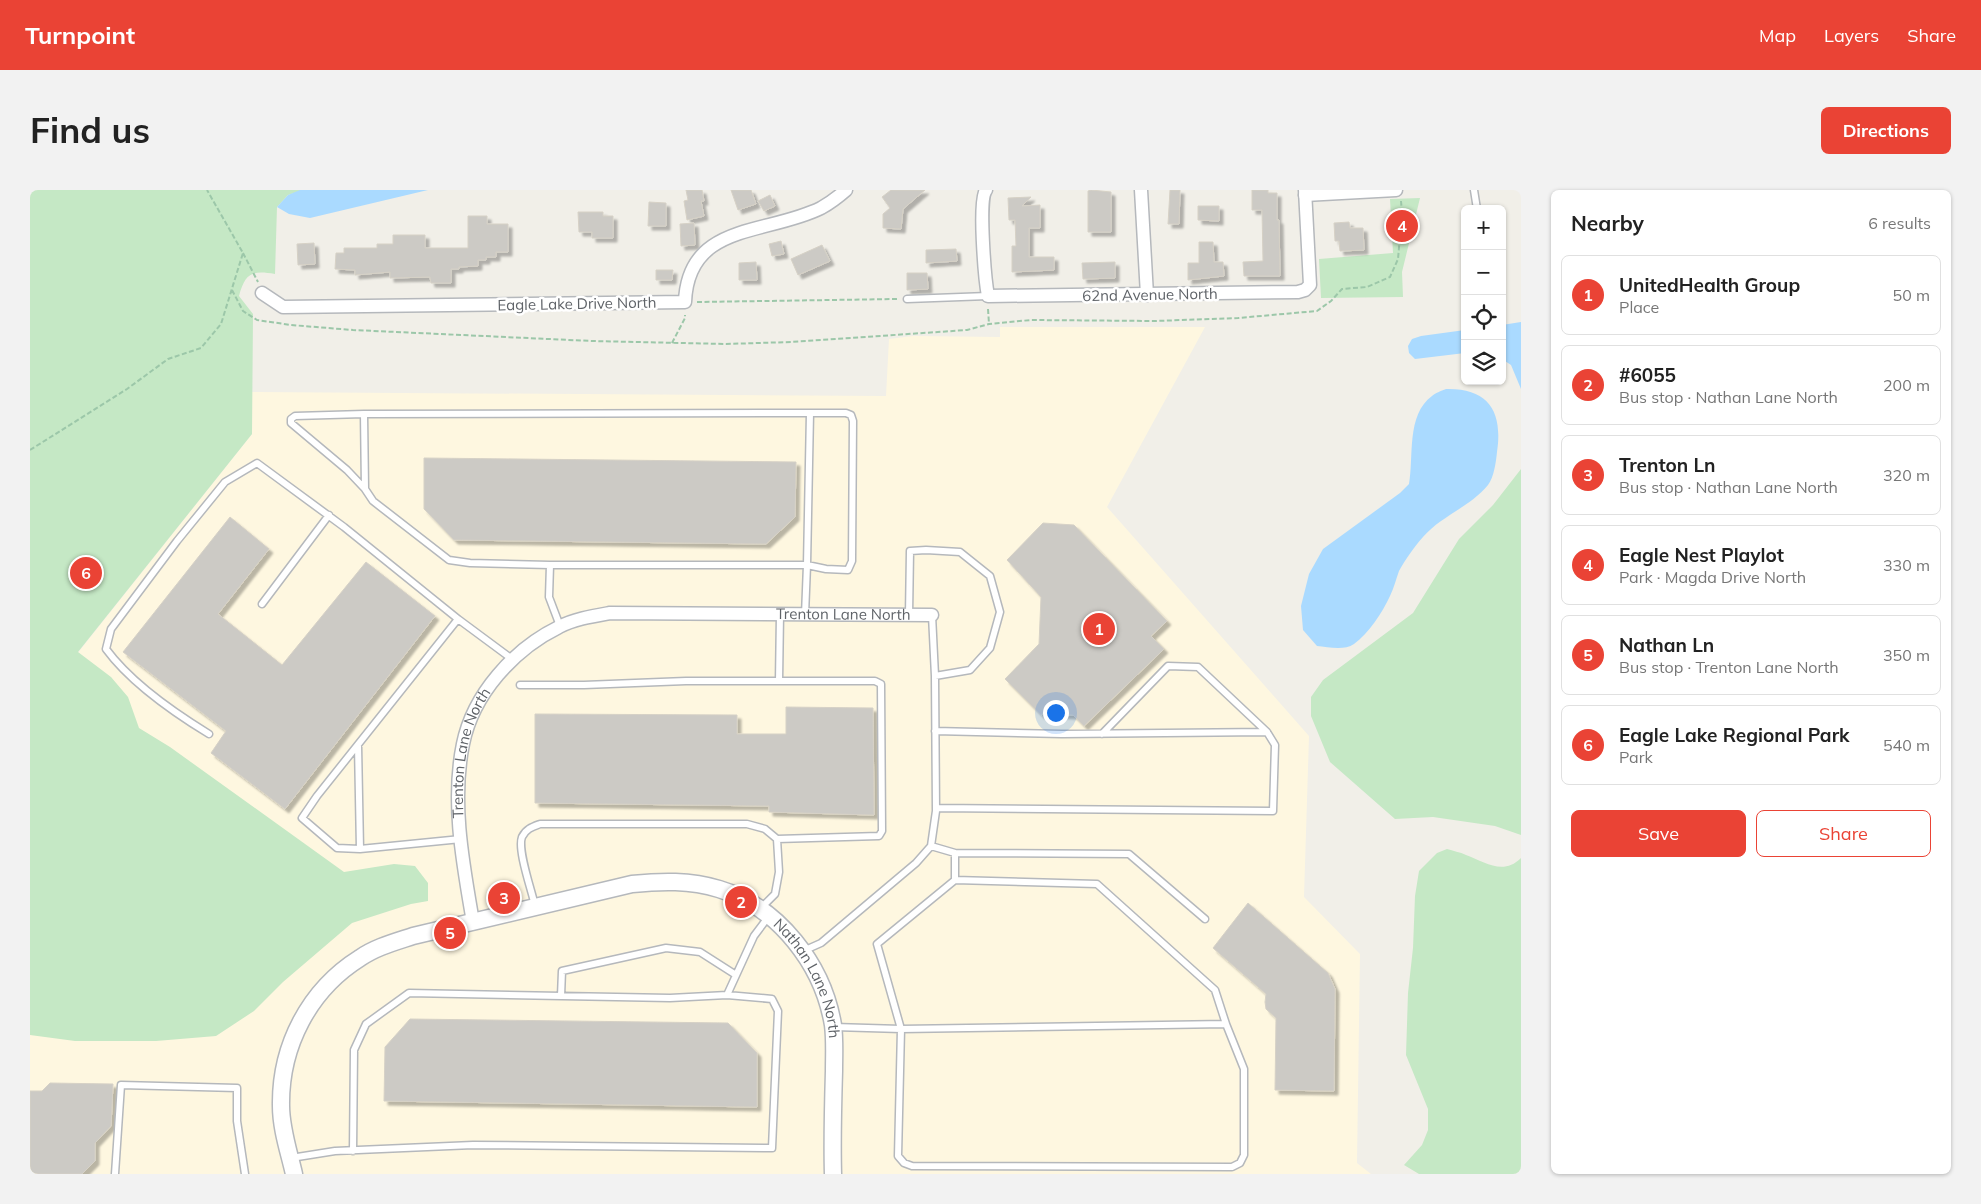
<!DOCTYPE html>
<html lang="en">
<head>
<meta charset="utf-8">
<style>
	:root { --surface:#fff; --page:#f2f2f2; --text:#222; --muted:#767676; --line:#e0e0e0; --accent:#ea4335 }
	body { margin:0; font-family:Mulish,sans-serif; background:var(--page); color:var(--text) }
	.controls { position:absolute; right:15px; top:15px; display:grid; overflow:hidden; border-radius:8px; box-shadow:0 1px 4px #0004 }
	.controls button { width:45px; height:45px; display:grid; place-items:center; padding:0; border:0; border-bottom:1px solid var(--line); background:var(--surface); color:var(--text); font:25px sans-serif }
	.you { position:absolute; left:1025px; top:522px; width:18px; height:18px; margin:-12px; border:4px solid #fff; border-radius:50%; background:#1a73e8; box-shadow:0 0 0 8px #1a73e833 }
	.badge { display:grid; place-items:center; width:32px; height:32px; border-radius:50%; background:var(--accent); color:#fff; font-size:16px; font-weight:700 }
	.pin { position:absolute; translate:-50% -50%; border:2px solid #fff; box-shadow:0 1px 5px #0006 }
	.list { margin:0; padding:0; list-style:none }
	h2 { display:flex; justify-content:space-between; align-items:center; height:65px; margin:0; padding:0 20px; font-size:21px }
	h2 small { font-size:16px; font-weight:400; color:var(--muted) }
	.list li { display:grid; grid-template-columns:32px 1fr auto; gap:15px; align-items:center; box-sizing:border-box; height:80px; margin:0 10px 10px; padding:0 10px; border:1px solid var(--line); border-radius:8px }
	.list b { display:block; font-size:19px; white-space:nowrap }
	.list p { margin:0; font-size:16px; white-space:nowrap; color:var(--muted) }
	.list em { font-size:16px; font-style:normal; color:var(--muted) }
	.actions { display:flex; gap:10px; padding:15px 20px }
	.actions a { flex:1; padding:11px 0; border:1px solid var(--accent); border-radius:8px; text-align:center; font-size:18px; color:var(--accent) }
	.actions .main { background:var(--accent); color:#fff }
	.icon { flex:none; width:28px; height:28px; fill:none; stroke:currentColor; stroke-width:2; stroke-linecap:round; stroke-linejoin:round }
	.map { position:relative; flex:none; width:1491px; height:984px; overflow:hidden; border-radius:8px }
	header { display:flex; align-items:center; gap:30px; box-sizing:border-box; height:70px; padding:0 25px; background:var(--accent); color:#fff }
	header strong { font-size:24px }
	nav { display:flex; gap:28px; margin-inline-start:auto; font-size:18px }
	.intro { display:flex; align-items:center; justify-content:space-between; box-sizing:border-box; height:120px; padding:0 30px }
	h1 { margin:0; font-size:35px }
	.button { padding:12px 22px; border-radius:8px; background:var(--accent); color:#fff; font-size:18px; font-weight:700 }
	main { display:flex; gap:30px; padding:0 30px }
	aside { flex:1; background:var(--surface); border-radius:8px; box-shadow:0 1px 4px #0004 }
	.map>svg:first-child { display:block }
	.commercial { fill:#fef7e0 }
	.green { fill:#c5e8c5 }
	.water { fill:#aadaff }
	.building { fill:#cccac5; stroke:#d6d1c6; filter:url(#shadow) }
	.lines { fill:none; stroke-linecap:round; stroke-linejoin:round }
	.service-casing { stroke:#b5b8bc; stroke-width:9 }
	.minor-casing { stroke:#b5b8bc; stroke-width:15 }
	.tertiary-casing { stroke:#b5b8bc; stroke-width:19 }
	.path { stroke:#9cc7a9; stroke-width:2; stroke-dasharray:5 2.5; stroke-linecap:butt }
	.service { stroke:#fff; stroke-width:6 }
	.minor { stroke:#fff; stroke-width:12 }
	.tertiary { stroke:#fff; stroke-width:16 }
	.labels { text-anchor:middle; stroke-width:5; stroke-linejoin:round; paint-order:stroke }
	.street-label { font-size:15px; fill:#5f6368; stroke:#fff }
</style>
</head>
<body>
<header>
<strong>Turnpoint</strong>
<nav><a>Map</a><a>Layers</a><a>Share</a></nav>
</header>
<div class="intro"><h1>Find us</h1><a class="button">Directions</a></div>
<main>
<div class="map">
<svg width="1491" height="984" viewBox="0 0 1491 984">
	<defs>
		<filter id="shadow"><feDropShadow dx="4" dy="4" stdDeviation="1" flood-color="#0004"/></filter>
	</defs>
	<rect width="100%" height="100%" fill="#f1efe8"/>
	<path class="commercial" d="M 970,137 L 1175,137 L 1077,317 L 1279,546 L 1274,707 L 1330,764 L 1327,973 L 1341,984 L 0,984 L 0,523 L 222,244 L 222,202 L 856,206 L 859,149 L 883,146 L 970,147 Z"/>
	<path class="green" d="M 0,0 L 274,0 L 258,5 L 247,17 L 245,84 C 222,80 215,83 209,106 L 223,124 L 222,244 L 48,462 L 81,487 L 98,507 L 109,538 L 140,557 L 314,682 L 364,674 L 385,676 L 398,693 L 398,711 L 381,714 L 322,733 L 253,792 L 224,821 L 186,846 L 126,851 L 45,851 L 0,845 Z
		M 1390,8 L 1372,82 L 1373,107 L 1291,108 L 1289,69 L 1363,63 L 1360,9 Z
		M 1491,279 L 1491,645 L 1465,636 L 1403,627 L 1365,629 L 1300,572 L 1281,526 L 1281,507 L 1293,490 L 1383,423 L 1429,349 L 1463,315 Z
		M 1417,659 C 1423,661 1430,662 1436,665 C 1455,672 1473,686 1491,668 L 1491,984 L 1389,984 L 1374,975 L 1392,955 L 1398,940 L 1398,919 L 1376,865 L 1378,803 L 1383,758 L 1385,706 L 1389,681 L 1407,663 Z"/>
	<path class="water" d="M 270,0 L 398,0 L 280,28 L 259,24 L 247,17 L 258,5 Z
		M 1491,132 L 1491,199 L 1481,175 L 1472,169 L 1472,135 Z
		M 1435,140 L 1435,163 L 1385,169 L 1379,163 L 1378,156 L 1382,149 L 1391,146 Z
		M 1416,199 C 1459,198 1473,222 1467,262 C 1466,272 1464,287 1458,295 C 1440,317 1411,326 1393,347 C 1385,356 1375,370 1369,381 C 1366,389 1364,398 1360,406 C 1352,423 1339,443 1324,454 C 1314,461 1298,457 1287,456 L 1273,440 L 1271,416 L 1279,384 L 1293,359 L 1370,303 L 1379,294 C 1384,267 1376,225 1402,206 C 1405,203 1411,201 1416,199 Z"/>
	<path class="building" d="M 656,0 L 672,0 L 674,11 L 671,11 L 674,26 L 657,30 L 654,11 L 658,10 Z
		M 701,0 L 721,0 L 726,14 L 708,20 Z
		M 861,0 L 895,0 L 873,19 L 871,39 L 853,38 L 853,24 L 860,18 L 852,7 Z
		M 1061,0 L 1081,2 L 1081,42 L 1058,42 L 1058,1 Z
		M 1140,0 L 1150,0 L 1149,34 L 1138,34 Z
		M 1222,0 L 1238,0 L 1238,3 L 1247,3 L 1247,30 L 1249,30 L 1250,86 L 1214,86 L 1213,72 L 1233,71 L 1232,20 L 1222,20 Z
		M 740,5 L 745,16 L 734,21 L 728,11 Z
		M 1001,7 L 992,16 L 1010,15 L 1010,38 L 999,38 L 999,67 L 1024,67 L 1024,80 L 982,82 L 982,56 L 986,56 L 985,30 L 979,30 L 978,8 Z
		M 619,12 L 636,13 L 636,36 L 618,36 Z
		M 1168,16 L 1189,16 L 1189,31 L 1168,30 Z
		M 548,22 L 573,22 L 573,26 L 583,26 L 583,48 L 562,48 L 562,42 L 549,42 Z
		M 438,26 L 457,26 L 457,34 L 478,34 L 478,62 L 466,62 L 466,67 L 456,67 L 456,70 L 448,70 L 448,76 L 429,77 L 429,79 L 421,79 L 421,93 L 401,93 L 400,87 L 360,88 L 360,82 L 325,85 L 325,80 L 305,79 L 306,63 L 314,63 L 314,58 L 347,58 L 347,54 L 363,54 L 363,45 L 395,45 L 395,58 L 438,58 Z
		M 1319,32 L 1320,38 L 1333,38 L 1334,60 L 1310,61 L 1309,51 L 1305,51 L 1304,33 Z
		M 664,33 L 665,55 L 651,56 L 650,34 Z
		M 751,51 L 754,64 L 742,66 L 739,54 Z
		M 1169,52 L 1183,52 L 1184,72 L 1193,72 L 1194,86 L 1158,90 L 1158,73 L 1169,73 Z
		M 284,53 L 285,74 L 268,75 L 267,54 Z
		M 792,55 L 800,71 L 768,85 L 761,69 Z
		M 926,59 L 927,71 L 896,73 L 896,60 Z
		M 726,72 L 727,90 L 709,90 L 709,73 Z
		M 1085,72 L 1085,88 L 1053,89 L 1052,73 Z
		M 626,80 L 643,80 L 642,90 L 626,90 Z
		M 877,83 L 897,83 L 898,99 L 877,100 Z
		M 394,268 L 766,272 L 765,327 L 736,354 L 424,350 L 394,319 Z
		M 200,327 L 239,359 L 188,424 L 252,475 L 336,372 L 405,426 L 255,619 L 181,563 L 196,541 L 93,462 Z
		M 1013,333 L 1044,335 L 1137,431 L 1121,446 L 1134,459 L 1054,536 L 1043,525 L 1024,524 L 1017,520 L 1011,525 L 975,489 L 1009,454 L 1011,407 L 977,370 Z
		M 756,517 L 843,518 L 844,625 L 739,622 L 739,616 L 505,613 L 505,524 L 707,525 L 707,544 L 756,544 Z
		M 1218,713 L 1298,783 L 1305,799 L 1304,901 L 1245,900 L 1246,828 L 1236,819 L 1235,812 L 1236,804 L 1183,758 Z
		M 380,829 L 698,833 L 727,863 L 727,917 L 354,911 L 355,857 Z
		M 20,893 L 83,894 L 81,936 L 65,953 L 65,971 L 52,984 L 0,984 L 0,901 L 12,901 Z"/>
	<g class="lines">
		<g class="service-casing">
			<path id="service" d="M 1444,0 L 1447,19
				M 877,109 L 958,106
				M 334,224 L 265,226 L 261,229 L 261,233 L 317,280 L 335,299
				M 520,375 L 440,373 L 419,370 L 343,311 L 335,299 L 334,224 L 780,223 L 777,375 L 520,375 L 519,407 L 530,436
				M 232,414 L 299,325
				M 775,425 L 777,375 L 796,379 L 818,380 L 822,371 L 823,231 L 821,225 L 816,223 L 780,223
				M 879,425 L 880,361 L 896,360 L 930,362 L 960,386 L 970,422 L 960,458 L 940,480 L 905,486
				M 428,429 L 482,469
				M 749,491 L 750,424
				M 490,495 L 554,495 L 656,491 L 845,491 L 851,494 L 852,641 L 849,646 L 747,649
				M 905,541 L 1032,544 L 1237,542 L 1245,555 L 1243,621 L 906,618
				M 179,544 C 143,522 101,493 76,459 L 81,439 L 147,351 L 195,292 L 227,273 L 314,337 L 428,429 L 287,606 L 272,628 L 307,658 L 330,659 L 431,649
				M 1072,544 L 1138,476 L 1168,477 L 1237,542
				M 328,555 L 330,659
				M 901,656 L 925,663
				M 925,690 L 1067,694 L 1185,800 L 1196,834
				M 505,716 C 502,701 487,660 492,647 C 496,639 502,637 510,634 L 717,634 L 735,639 L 747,649 L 749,682 L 745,704 L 731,718
				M 773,761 L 791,753 L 886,673 L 901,656 L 906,621 L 905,486 L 902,425
				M 531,806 L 532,781 L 636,758 L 670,762 L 706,785
				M 804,837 L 871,839 L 1196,834 L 1214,879 L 1214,965 L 1210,973 L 1202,977 L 882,976 L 874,973 L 868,966 L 871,839 L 847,754 L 925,690 L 925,663 L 1099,664 L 1175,729
				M 323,961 L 324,860 L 336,834 L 379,803 L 640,808 L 697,805
				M 261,968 L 305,961 L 443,955 L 742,958 L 748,821 L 742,809 L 697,805 L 724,746 L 739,726
				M 85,984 L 91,895 L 207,898 L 207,931 L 215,984"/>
		</g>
		<g class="minor-casing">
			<g id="minor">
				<path d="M 956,0 C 948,10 955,90 958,106 L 1268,102 L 1275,100 L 1280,95 L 1275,0"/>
				<path d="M 1111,0 L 1117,105"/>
				<path d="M 1275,5 L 1366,0"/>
				<path d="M 232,103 L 253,117 L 655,112 C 658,32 737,45 791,18 C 800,13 808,7 816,0"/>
				<path id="s1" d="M 443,732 C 433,674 421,612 433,554 C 443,504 484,459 529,437 C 544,429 563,426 580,423 L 902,425"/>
			</g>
		</g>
		<g class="tertiary-casing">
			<g id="tertiary">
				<path id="s2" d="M 264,984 C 259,962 251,939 251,916 C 250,856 279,800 330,768 C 346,757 365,752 383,746 L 602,694 C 631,691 660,690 689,699 C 749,717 793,775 803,835 C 805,850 804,866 804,881 C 803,915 802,950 803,984"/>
			</g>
		</g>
		<path class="path" d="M 213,63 L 228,92
			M 202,100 L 213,121 L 227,130 L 261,135 L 323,140 L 562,151 L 696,154 L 761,152 L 937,140 L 959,134 L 1001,130 L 1125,131 L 1208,128 L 1287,121 L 1301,111 L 1312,99 L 1337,97 L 1360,87 L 1368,69 L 1372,23 L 1371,11
			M 667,112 L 867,109
			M 958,119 L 959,134
			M 642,153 L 655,128 L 655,125
			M 0,260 L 97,199 L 138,169 L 171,158 L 191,134 L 213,63 L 177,0"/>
		<use href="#service" class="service"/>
		<use href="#minor" class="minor"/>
		<use href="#tertiary" class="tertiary"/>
	</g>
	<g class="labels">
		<g class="street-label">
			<text transform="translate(1120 105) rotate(-1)" y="5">62nd Avenue North</text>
			<text transform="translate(547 114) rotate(-1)" y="5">Eagle Lake Drive North</text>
			<text dy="5" stroke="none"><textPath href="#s1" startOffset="622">Trenton Lane North</textPath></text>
			<text dy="5" stroke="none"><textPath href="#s1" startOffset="172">Trenton Lane North</textPath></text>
			<text dy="5" stroke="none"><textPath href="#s2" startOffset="748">Nathan Lane North</textPath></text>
		</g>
	</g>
</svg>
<div class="controls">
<button>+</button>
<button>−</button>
<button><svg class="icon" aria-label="locate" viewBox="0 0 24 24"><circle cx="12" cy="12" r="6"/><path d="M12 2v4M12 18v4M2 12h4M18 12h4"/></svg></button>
<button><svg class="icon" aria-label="layers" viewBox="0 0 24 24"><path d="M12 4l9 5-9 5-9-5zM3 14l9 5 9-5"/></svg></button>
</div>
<div class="you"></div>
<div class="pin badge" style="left:1069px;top:439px">1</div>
<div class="pin badge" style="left:711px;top:712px">2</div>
<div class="pin badge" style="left:474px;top:708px">3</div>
<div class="pin badge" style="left:1372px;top:36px">4</div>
<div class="pin badge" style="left:420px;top:743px">5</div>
<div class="pin badge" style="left:56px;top:383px">6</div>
</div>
<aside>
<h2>Nearby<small>6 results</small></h2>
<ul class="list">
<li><span class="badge">1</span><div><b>UnitedHealth Group</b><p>Place</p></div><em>50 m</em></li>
<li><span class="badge">2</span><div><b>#6055</b><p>Bus stop · Nathan Lane North</p></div><em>200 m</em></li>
<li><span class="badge">3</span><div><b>Trenton Ln</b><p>Bus stop · Nathan Lane North</p></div><em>320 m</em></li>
<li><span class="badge">4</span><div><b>Eagle Nest Playlot</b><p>Park · Magda Drive North</p></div><em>330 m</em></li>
<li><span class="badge">5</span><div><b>Nathan Ln</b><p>Bus stop · Trenton Lane North</p></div><em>350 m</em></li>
<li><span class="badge">6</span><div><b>Eagle Lake Regional Park</b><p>Park</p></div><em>540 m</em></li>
</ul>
<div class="actions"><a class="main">Save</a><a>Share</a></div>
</aside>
</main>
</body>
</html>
